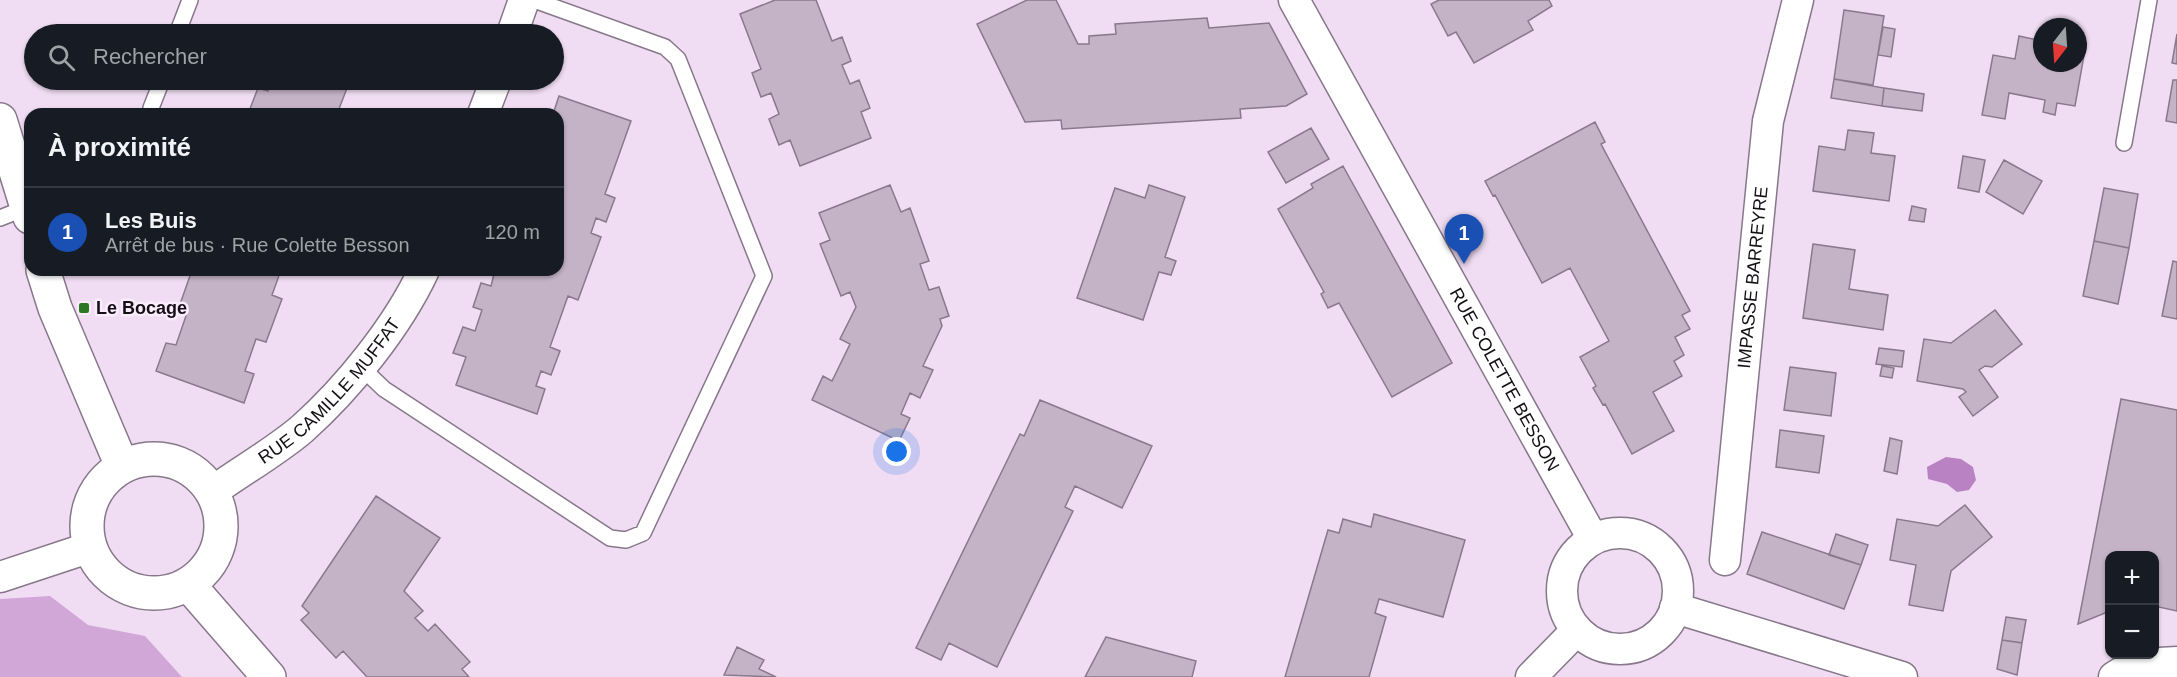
<!DOCTYPE html>
<html lang="fr">
<head>
<meta charset="utf-8">
<style>
	:root { --surface:#171b24; --page:#242831; --text:#f1f3f6; --muted:#9ea1a6; --line:#363941; --accent:#2a7922 }
	body { margin:0; font-family:Arial,sans-serif; background:var(--page); color:var(--text) }
	.controls { position:absolute; right:18px; bottom:18px; display:grid; overflow:hidden; border-radius:12px; box-shadow:0 2px 4px #0004 }
	.controls button { width:54px; height:54px; display:grid; place-items:center; padding:0; border:0; border-bottom:2px solid var(--line); background:var(--surface); color:var(--text); font:30px sans-serif }
	.compass { position:absolute; left:2033px; top:18px; width:54px; height:54px; border-radius:50%; background:var(--surface); box-shadow:0 2px 4px #0004; rotate:197deg }
	.you { position:absolute; left:897px; top:452px; width:21px; height:21px; margin:-15px; border:4px solid #fff; border-radius:50%; background:#1a73e8; box-shadow:0 0 0 9px #1a73e833 }
	.badge { display:grid; place-items:center; width:39px; height:39px; border-radius:50%; background:var(--accent); color:#fff; font-size:20px; font-weight:700 }
	.pin { position:absolute; translate:-50% -50px; filter:drop-shadow(0 2px 3px #0008) }
	.pin::after { content:''; position:absolute; top:32px; width:21px; height:18px; background:inherit; clip-path:polygon(0 0,100% 0,50% 100%) }
	.list { margin:0; padding:0; list-style:none }
	h2 { display:flex; justify-content:space-between; align-items:center; height:78px; margin:0; padding:0 24px; font-size:26px }
	h2 small { font-size:20px; font-weight:400; color:var(--muted) }
	.list li { display:grid; grid-template-columns:39px 1fr auto; gap:18px; align-items:center; box-sizing:border-box; height:90px; padding:0 24px; border-top:2px solid var(--line) }
	.list b { display:block; font-size:22px; white-space:nowrap }
	.list p { margin:0; font-size:20px; white-space:nowrap; color:var(--muted) }
	.list em { font-size:20px; font-style:normal; color:var(--muted) }
	.icon { flex:none; width:33px; height:33px; fill:none; stroke:currentColor; stroke-width:2; stroke-linecap:round; stroke-linejoin:round }
	.map { position:relative; flex:none; width:2177px; height:677px; overflow:hidden }
	.search { position:absolute; background:var(--surface); box-shadow:0 2px 4px #0004; left:24px; top:24px; width:540px; height:66px; display:flex; align-items:center; gap:15px; box-sizing:border-box; padding:0 21px; border-radius:33px; color:var(--muted); font-size:22px }
	.panel { position:absolute; background:var(--surface); box-shadow:0 2px 4px #0004; left:24px; top:108px; width:540px; height:168px; border-radius:18px }
	.map>svg:first-child { display:block }
	.green { fill:#d1a7d8 }
	.water { fill:#b982c2 }
	.building { fill:#c4b2c6; stroke:#89798c; stroke-width:1.5 }
	.lines { fill:none; stroke-linecap:round; stroke-linejoin:round }
	.lane-casing { stroke:#87778a; stroke-width:18 }
	.street-casing { stroke:#87778a; stroke-width:33 }
	.secondary-casing { stroke:#87778a; stroke-width:36 }
	.lane { stroke:#fff; stroke-width:15 }
	.street { stroke:#fff; stroke-width:30 }
	.secondary { stroke:#fff; stroke-width:33 }
	.poi-dot { fill:#2a7922; stroke:#fbecfd; stroke-width:2 }
	.labels { text-anchor:middle; stroke-width:5; stroke-linejoin:round; paint-order:stroke }
	.street-label { font-size:18px; fill:#140e15; stroke:#fbecfd }
	.poi-label { font-size:18px; font-weight:bold; fill:#140e15; stroke:#fbecfd; text-anchor:start }
</style>
</head>
<body>
<div class="map">
<svg width="2177" height="677" viewBox="0 0 2177 677">
	<rect width="100%" height="100%" fill="#f0ddf3"/>
	<path class="green" d="M 50,596 L 88,625 L 145,636 L 182,677 L 0,677 L 0,599 Z"/>
	<path class="water" d="M 1946,457 L 1961,459 L 1973,467 L 1976,480 L 1969,490 L 1957,492 L 1947,484 L 1928,479 L 1927,467 Z"/>
	<path class="building" d="M 775,0 L 816,0 L 832,41 L 842,37 L 851,61 L 842,65 L 850,84 L 859,80 L 870,108 L 861,112 L 871,138 L 800,166 L 790,140 L 779,145 L 769,119 L 779,114 L 771,93 L 761,97 L 752,73 L 761,69 L 740,14 Z
		M 1027,0 L 1056,0 L 1078,44 L 1089,44 L 1089,36 L 1116,34 L 1115,24 L 1207,18 L 1209,28 L 1269,23 L 1307,94 L 1286,106 L 1240,109 L 1241,118 L 1062,129 L 1061,120 L 1025,122 L 977,24 Z
		M 1439,0 L 1549,0 L 1552,6 L 1528,21 L 1533,30 L 1474,63 L 1456,32 L 1448,36 L 1431,4 Z
		M 1844,10 L 1884,16 L 1873,85 L 1834,79 Z
		M 281,25 L 307,34 L 277,34 Z
		M 1883,27 L 1895,29 L 1891,57 L 1878,55 Z
		M 2177,34 L 2177,64 L 2172,63 Z
		M 2019,36 L 2042,41 L 2042,63 L 2078,63 L 2078,48 L 2085,50 L 2075,106 L 2057,103 L 2055,115 L 2043,112 L 2045,100 L 2009,93 L 2005,119 L 1982,115 L 1993,55 L 2015,59 Z
		M 1834,79 L 1884,88 L 1882,106 L 1831,98 Z
		M 272,80 L 361,80 L 358,86 L 349,83 L 337,114 L 248,114 L 258,88 L 268,91 Z
		M 2173,80 L 2177,80 L 2177,123 L 2166,121 Z
		M 1884,88 L 1924,94 L 1922,111 L 1882,106 Z
		M 559,96 L 631,121 L 605,194 L 615,198 L 606,222 L 596,218 L 591,233 L 601,237 L 578,300 L 568,296 L 550,347 L 560,351 L 551,375 L 541,371 L 536,386 L 545,389 L 537,414 L 456,385 L 466,357 L 453,353 L 463,327 L 475,331 L 482,310 L 473,307 L 481,283 L 491,286 L 495,270 L 558,270 L 558,114 L 553,114 Z
		M 1595,122 L 1605,142 L 1601,144 L 1690,311 L 1682,315 L 1690,329 L 1675,337 L 1684,355 L 1674,361 L 1682,376 L 1653,392 L 1674,431 L 1632,454 L 1605,404 L 1603,405 L 1593,388 L 1596,386 L 1580,357 L 1609,341 L 1570,268 L 1542,283 L 1495,195 L 1493,196 L 1485,181 Z
		M 1311,128 L 1329,159 L 1286,183 L 1268,152 Z
		M 1848,130 L 1874,133 L 1871,153 L 1895,156 L 1889,201 L 1813,191 L 1819,146 L 1845,150 Z
		M 1963,156 L 1985,160 L 1979,192 L 1958,188 Z
		M 2004,160 L 2042,181 L 2023,214 L 1986,192 Z
		M 1343,166 L 1452,363 L 1392,397 L 1339,303 L 1328,308 L 1321,294 L 1324,292 L 1278,209 L 1313,188 L 1311,184 Z
		M 890,185 L 901,212 L 910,208 L 929,261 L 920,264 L 929,290 L 939,287 L 949,316 L 940,319 L 942,326 L 923,366 L 933,370 L 920,398 L 910,393 L 901,414 L 910,418 L 899,441 L 812,400 L 823,376 L 832,381 L 850,344 L 840,339 L 856,307 L 850,292 L 841,296 L 820,244 L 830,240 L 819,213 Z
		M 1149,185 L 1185,197 L 1165,257 L 1176,261 L 1171,275 L 1159,272 L 1143,320 L 1077,298 L 1115,188 L 1145,198 Z
		M 2104,188 L 2138,194 L 2129,248 L 2094,241 Z
		M 1912,206 L 1926,209 L 1924,222 L 1909,220 Z
		M 2094,241 L 2129,248 L 2118,304 L 2083,296 Z
		M 1813,244 L 1855,250 L 1849,289 L 1888,295 L 1883,330 L 1803,318 Z
		M 2173,261 L 2177,262 L 2177,319 L 2162,316 Z
		M 192,270 L 281,270 L 272,295 L 282,299 L 266,342 L 256,339 L 245,371 L 254,374 L 244,403 L 156,371 L 166,343 L 176,345 L 187,313 L 178,310 Z
		M 1995,310 L 2022,344 L 1992,367 L 1985,366 L 1979,370 L 1998,397 L 1973,416 L 1959,397 L 1966,392 L 1963,389 L 1917,381 L 1924,339 L 1951,343 Z
		M 1879,348 L 1904,351 L 1902,367 L 1876,364 Z
		M 1882,366 L 1894,368 L 1892,378 L 1880,376 Z
		M 1790,367 L 1836,373 L 1831,416 L 1784,410 Z
		M 2121,399 L 2177,410 L 2177,611 L 2154,606 L 2154,556 L 2110,556 L 2110,611 L 2078,624 Z
		M 1040,400 L 1152,446 L 1122,508 L 1075,486 L 1065,507 L 1073,511 L 997,667 L 949,643 L 941,660 L 916,648 L 1020,434 L 1024,436 Z
		M 1780,430 L 1824,436 L 1819,473 L 1776,467 Z
		M 1890,438 L 1902,441 L 1897,474 L 1884,471 Z
		M 376,496 L 440,538 L 404,591 L 423,611 L 415,618 L 428,631 L 435,624 L 470,662 L 462,669 L 469,677 L 367,677 L 343,651 L 336,658 L 301,620 L 309,613 L 302,606 Z
		M 1965,505 L 1992,537 L 1951,571 L 1943,611 L 1909,605 L 1916,565 L 1890,560 L 1897,519 L 1938,526 Z
		M 1374,514 L 1465,540 L 1443,617 L 1379,599 L 1375,613 L 1386,617 L 1369,677 L 1285,677 L 1328,530 L 1339,533 L 1343,519 L 1371,527 Z
		M 1762,532 L 1861,565 L 1844,609 L 1747,574 Z
		M 1836,534 L 1868,545 L 1861,565 L 1829,555 Z
		M 2006,617 L 2026,620 L 2022,643 L 2002,640 Z
		M 1106,637 L 1196,661 L 1192,677 L 1085,677 Z
		M 2002,640 L 2022,643 L 2017,675 L 1997,669 Z
		M 737,647 L 764,660 L 759,669 L 776,677 L 724,675 Z"/>
	<g class="lines">
		<g class="lane-casing">
			<path id="lane" d="M 177,34 L 190,0
				M 153,114 L 151,108 L 162,80
				M 2124,143 L 2149,0
				M 0,218 L 28,207
				M 361,367 L 384,389 L 610,538 L 626,540 L 643,533 L 764,276 L 678,59 L 665,47 L 534,0"/>
		</g>
		<g class="street-casing">
			<g id="street">
				<path id="s1" d="M 1294,0 L 1593,539"/>
				<path d="M 512,34 L 524,0"/>
				<path d="M 483,114 L 496,80"/>
				<path id="s2" d="M 212,492 C 241,471 275,452 302,429 C 348,388 398,326 424,270"/>
				<circle cx="1620" cy="591" r="58"/>
				<path id="s3" d="M 1725,560 L 1768,121 L 1798,0"/>
				<path d="M 0,577 L 91,547"/>
				<path d="M 1675,608 L 1902,677"/>
				<path d="M 1531,677 L 1577,630"/>
				<path d="M 2114,677 C 2134,663 2154,663 2177,662"/>
			</g>
		</g>
		<g class="secondary-casing">
			<path id="secondary" d="M 0,120 L 30,217
				M 43,270 L 55,308 L 122,466
				M87 526a67 67 0 1 1 134 0a67 67 0 1 1-134 0Z
				M 188,584 L 269,677"/>
		</g>
		<use href="#lane" class="lane"/>
		<use href="#street" class="street"/>
		<use href="#secondary" class="secondary"/>
	</g>
	<rect class="poi-dot" x="78" y="302" width="12" height="12" rx="3"/>
	<g class="labels">
		<g class="street-label">
			<text dy="6" stroke="none"><textPath href="#s3" startOffset="284">IMPASSE BARREYRE</textPath></text>
			<text dy="6" stroke="none"><textPath href="#s1" startOffset="434">RUE COLETTE BESSON</textPath></text>
			<text dy="6" stroke="none"><textPath href="#s2" startOffset="156">RUE CAMILLE MUFFAT</textPath></text>
		</g>
		<g class="poi-label">
			<text x="96" y="314">Le Bocage</text>
		</g>
	</g>
</svg>
<div class="controls">
<button>+</button>
<button>−</button>
</div>
<svg class="compass" viewBox="-18 -18 36 36"><path d="M0-13l5 13h-10z" fill="#e53935"/><path d="M0 13l5-13h-10z" fill="#9ea1a6"/></svg>
<div class="you"></div>
<div class="pin badge" style="left:1464px;top:264px;background:#1a4fb4">1</div>
<div class="search"><svg class="icon" aria-label="search" viewBox="0 0 24 24"><circle cx="10" cy="10" r="6"/><path d="M15 15l6 6"/></svg>Rechercher</div>
<section class="panel">
<h2>À proximité<small></small></h2>
<ul class="list">
<li><span class="badge" style="background:#1a4fb4">1</span><div><b>Les Buis</b><p>Arrêt de bus · Rue Colette Besson</p></div><em>120 m</em></li>
</ul>
</section>
</div>
</body>
</html>
